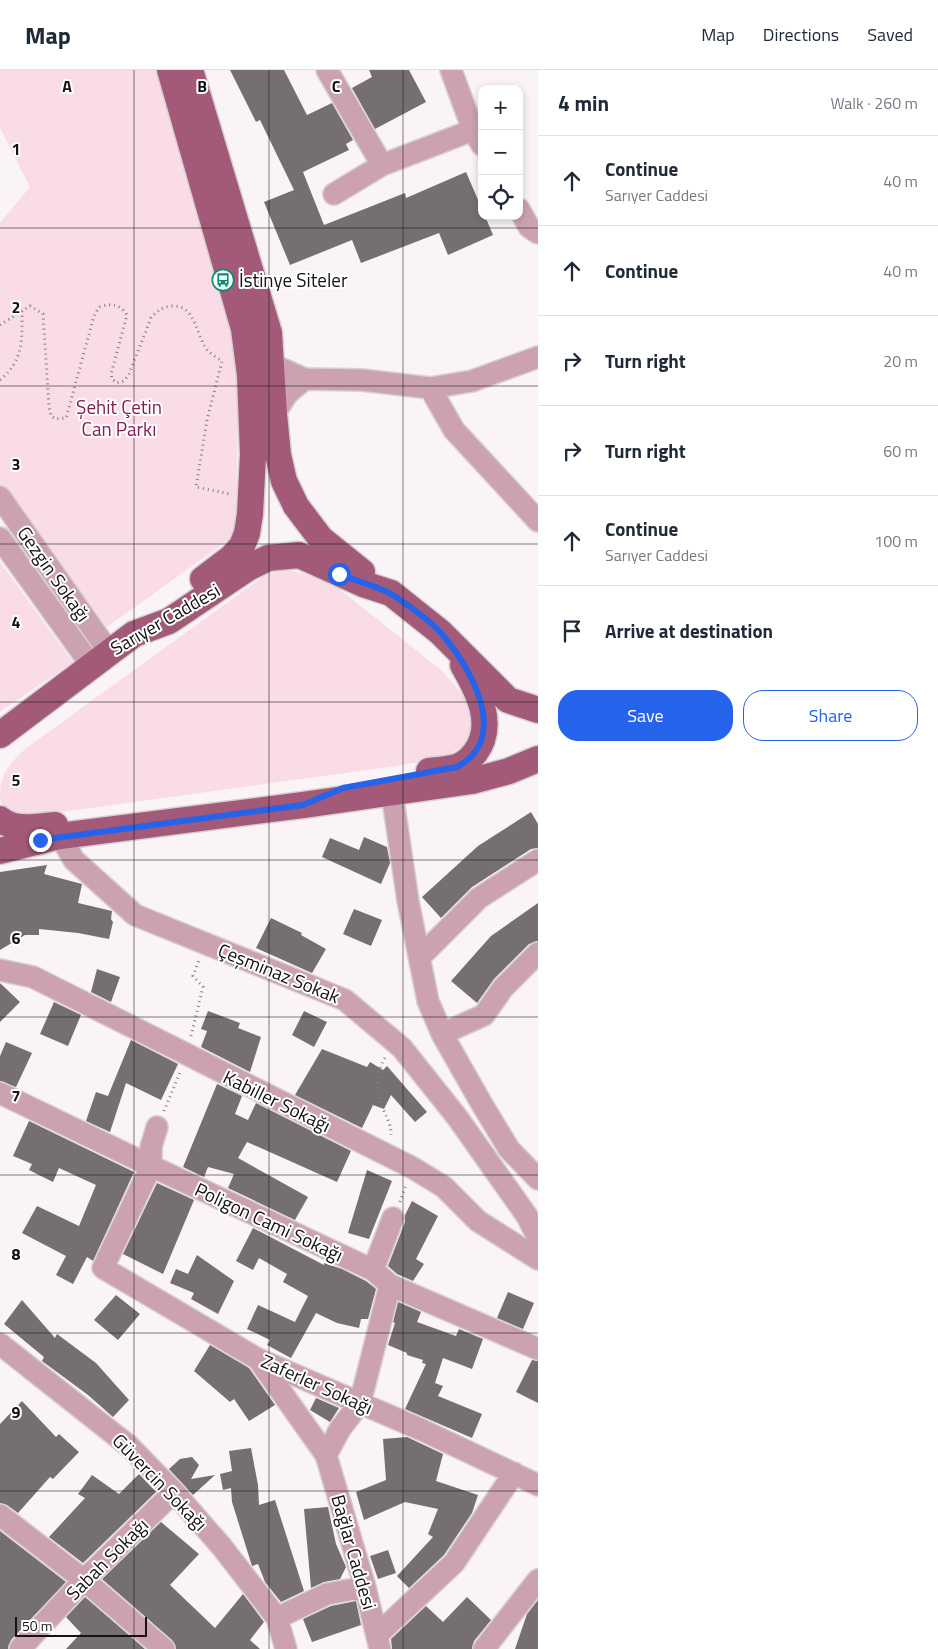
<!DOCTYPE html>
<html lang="en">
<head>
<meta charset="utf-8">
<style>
	:root { --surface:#fff; --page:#f2f2f3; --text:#1f2937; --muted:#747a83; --line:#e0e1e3; --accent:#2563eb }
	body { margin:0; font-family:"Titillium Web",sans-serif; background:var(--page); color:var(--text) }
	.controls { position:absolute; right:15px; top:15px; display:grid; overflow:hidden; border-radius:10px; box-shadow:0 2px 8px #0003 }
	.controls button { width:45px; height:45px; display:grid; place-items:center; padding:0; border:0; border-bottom:1px solid var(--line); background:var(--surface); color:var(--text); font:25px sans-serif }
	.scale { position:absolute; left:15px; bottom:12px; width:132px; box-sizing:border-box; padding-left:5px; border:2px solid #141212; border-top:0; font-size:14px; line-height:18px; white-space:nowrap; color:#141212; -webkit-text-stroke:4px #fff; paint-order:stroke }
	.stop { position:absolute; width:15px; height:15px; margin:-11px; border:4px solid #2563eb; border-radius:50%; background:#fff }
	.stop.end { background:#2563eb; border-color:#fff; box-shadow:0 1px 5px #0008 }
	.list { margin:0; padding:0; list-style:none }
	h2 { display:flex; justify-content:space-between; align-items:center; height:65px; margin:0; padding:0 20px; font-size:21px }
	h2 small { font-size:16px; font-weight:400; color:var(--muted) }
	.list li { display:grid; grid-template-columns:32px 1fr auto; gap:15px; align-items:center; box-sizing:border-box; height:90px; padding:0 20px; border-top:1px solid var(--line) }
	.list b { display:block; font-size:19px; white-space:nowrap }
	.list p { margin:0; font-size:16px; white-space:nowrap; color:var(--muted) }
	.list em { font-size:16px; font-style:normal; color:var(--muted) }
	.actions { display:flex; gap:10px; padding:15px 20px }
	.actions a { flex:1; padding:11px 0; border:1px solid var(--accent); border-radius:20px; text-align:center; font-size:18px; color:var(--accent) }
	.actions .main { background:var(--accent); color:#fff }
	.icon { flex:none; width:28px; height:28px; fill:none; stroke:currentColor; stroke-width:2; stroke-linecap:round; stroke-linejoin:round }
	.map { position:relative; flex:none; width:538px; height:1579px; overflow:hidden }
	header { display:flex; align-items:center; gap:30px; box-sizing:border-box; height:70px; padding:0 25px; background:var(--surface); border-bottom:1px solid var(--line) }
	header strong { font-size:24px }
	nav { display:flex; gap:28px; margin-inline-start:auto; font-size:18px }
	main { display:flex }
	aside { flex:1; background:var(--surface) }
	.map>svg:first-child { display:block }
	.green { fill:#fadce6 }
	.building { fill:#756f71 }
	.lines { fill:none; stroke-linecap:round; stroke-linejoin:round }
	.minor-casing { stroke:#d6d0d2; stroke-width:24 }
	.major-casing { stroke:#d6d0d2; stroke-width:29 }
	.path { stroke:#827e7f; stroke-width:3; stroke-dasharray:1 4; stroke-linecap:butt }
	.minor { stroke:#cca2b1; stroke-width:21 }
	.major { stroke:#a25a78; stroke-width:26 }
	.route { stroke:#2563eb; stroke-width:6 }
	.grid { fill:none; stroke:#141212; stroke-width:1; stroke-opacity:0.55 }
	.labels { text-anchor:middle; stroke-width:4; stroke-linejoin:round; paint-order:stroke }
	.poi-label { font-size:19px; fill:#141212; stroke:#fff; text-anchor:start }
	.park-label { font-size:19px; fill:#861b53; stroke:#fff }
	.street-label { font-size:19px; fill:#141212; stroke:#fff }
	.grid-label { font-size:16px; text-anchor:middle; font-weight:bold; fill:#141212; stroke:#fff; stroke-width:4; stroke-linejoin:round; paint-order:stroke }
</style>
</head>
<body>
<header>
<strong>Map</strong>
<nav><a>Map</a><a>Directions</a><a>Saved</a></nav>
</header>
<main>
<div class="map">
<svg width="538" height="1579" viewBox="0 0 538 1579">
	<rect width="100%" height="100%" fill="#fbf4f7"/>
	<path class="green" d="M 0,0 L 162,0 L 239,279 L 236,452 L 230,469 L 107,557 L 0,416 L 0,153 L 30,117 L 0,58 Z
		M 0,492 L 73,592 L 0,642 Z
		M 284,499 L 318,508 L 338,518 L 441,600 L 465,627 L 470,647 L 470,663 L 463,676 L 443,688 L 389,697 L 40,745 C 29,745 15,746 6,739 C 1,736 0,731 0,725 C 0,704 10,693 25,679 L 264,506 Z"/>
	<path class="building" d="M 230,0 L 284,0 L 307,45 L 332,33 L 353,70 L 346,74 L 349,80 L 303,102 L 324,155 L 405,123 L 406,128 L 466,102 L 482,139 L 482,146 L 485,146 L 493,165 L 448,185 L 439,163 L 361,193 L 352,170 L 290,195 L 264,132 L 294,120 L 260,50 L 256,52 Z
		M 369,0 L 409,0 L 426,32 L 375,59 L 352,18 L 372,7 Z
		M 531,742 L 538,754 L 538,778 L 531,779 L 472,817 L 441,848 L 422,827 L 478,776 Z
		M 364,767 L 387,777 L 390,793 L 381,814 L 322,787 L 330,768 L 359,780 Z
		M 47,795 L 44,804 L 82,814 L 78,833 L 112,841 L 111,849 L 113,852 L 109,869 L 78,863 L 39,859 L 39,865 L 25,865 L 0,880 L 0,802 Z
		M 538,833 L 538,871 L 529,874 L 494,909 L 477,933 L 451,911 L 491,866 Z
		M 354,839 L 382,850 L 371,876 L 343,864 Z
		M 271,848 L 302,863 L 301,865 L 326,879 L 312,903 L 256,878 Z
		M 97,899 L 120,907 L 111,932 L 91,922 Z
		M 0,913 L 20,932 L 0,952 Z
		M 54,932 L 81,945 L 68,976 L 40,964 Z
		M 208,941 L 240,953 L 238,958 L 261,967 L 250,1002 L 201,977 L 207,961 L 201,959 Z
		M 304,941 L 327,952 L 314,977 L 292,965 Z
		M 131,970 L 178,994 L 161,1030 L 126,1013 L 110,1062 L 86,1051 L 96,1022 L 108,1026 Z
		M 6,972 L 32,983 L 16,1017 L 0,1011 L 0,986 Z
		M 322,979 L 367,997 L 370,992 L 383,1000 L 387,996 L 427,1042 L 415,1052 L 391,1025 L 384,1039 L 373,1035 L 362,1058 L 295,1025 Z
		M 217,1014 L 242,1026 L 235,1044 L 248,1050 L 256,1033 L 351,1081 L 337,1112 L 247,1072 L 238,1088 L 308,1127 L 295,1150 L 228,1118 L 234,1104 L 208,1097 L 204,1107 L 183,1097 Z
		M 29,1051 L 134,1102 L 93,1191 L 87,1187 L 73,1214 L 56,1205 L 66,1186 L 22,1163 L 37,1136 L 79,1156 L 96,1115 L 59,1098 L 53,1112 L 29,1100 L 32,1094 L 13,1086 Z
		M 367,1100 L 392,1111 L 369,1169 L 348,1163 Z
		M 157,1113 L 194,1130 L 163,1204 L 123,1184 Z
		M 412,1131 L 438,1146 L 416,1189 L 424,1194 L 413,1211 L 397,1204 L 388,1196 L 405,1152 L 405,1145 Z
		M 253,1158 L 324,1195 L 324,1193 L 342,1199 L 366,1211 L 376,1219 L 368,1249 L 361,1249 L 359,1258 L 337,1253 L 316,1243 L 291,1288 L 267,1275 L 270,1270 L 247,1259 L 258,1235 L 295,1252 L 308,1226 L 283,1212 L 287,1204 L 259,1188 L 253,1200 L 236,1191 Z
		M 197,1185 L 234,1211 L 218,1244 L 191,1229 L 194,1223 L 170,1213 L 176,1199 L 188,1204 Z
		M 508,1222 L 534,1233 L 523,1259 L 497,1248 Z
		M 116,1225 L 140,1244 L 118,1270 L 94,1250 Z
		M 22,1230 L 55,1268 L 57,1264 L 96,1293 L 129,1330 L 113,1347 L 88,1325 L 42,1291 L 44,1287 L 4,1254 Z
		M 398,1232 L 421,1242 L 417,1252 L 456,1266 L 459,1259 L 483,1269 L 472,1299 L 443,1288 L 435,1313 L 443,1316 L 438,1326 L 482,1344 L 472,1368 L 405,1339 L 426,1294 L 422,1293 L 423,1290 L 407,1285 L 407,1283 L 388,1275 L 395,1253 L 393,1252 Z
		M 210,1275 L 249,1298 L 275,1335 L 249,1351 L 234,1329 L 230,1332 L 194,1301 Z
		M 532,1290 L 538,1291 L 538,1333 L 516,1322 Z
		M 316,1328 L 339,1338 L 330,1352 L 310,1340 Z
		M 22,1331 L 56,1367 L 59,1364 L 79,1382 L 53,1409 L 50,1407 L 18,1443 L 7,1435 L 0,1433 L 0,1354 Z
		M 407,1367 L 443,1384 L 436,1411 L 478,1425 L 472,1443 L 444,1485 L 409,1518 L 397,1506 L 433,1467 L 428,1464 L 438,1439 L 405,1432 L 364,1450 L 356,1422 L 386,1410 L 383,1369 Z
		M 251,1378 L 258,1415 L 259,1435 L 275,1430 L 304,1521 L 281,1532 L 265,1512 L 258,1494 L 252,1496 L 232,1432 L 231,1418 L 223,1420 L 220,1404 L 232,1401 L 229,1381 Z
		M 192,1387 L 199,1395 L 191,1409 L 215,1405 L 193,1425 L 169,1399 L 180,1389 Z
		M 139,1404 L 156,1422 L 83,1493 L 49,1467 L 85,1428 L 78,1424 L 92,1405 L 119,1424 Z
		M 328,1437 L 336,1474 L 346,1497 L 340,1509 L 324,1512 L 311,1518 L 304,1439 Z
		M 161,1452 L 199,1484 L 170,1515 L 215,1558 L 243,1524 L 264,1552 L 250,1570 L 260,1579 L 176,1579 L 172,1570 L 102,1509 Z
		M 0,1461 L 66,1512 L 11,1570 L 8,1579 L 0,1579 Z
		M 388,1480 L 396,1503 L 378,1509 L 370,1486 Z
		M 85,1527 L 145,1579 L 66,1579 L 81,1563 L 66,1547 Z
		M 467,1527 L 491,1550 L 474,1571 L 472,1579 L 392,1579 L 391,1569 L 426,1536 L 443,1552 Z
		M 538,1530 L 538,1579 L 515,1579 L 527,1544 Z
		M 356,1531 L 361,1555 L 312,1572 L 303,1549 L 331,1536 Z"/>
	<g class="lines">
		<g class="minor-casing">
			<path id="minor" d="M 327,0 L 382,95
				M 451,0 L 473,60 L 482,75
				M 334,124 L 382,95 L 473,60
				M 519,139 L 529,157 L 538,163
				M 271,294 L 305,309 L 288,323 L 274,344
				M 305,309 L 362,310 L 430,318 L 472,311 L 538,287
				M 430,318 L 454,360 L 538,451
				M 0,427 L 109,582
				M 0,468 L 91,595
				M 392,723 L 408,831 L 428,931 L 442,964 L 483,1036 L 509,1079 L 538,1109
				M 60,766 L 74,790 L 135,845 L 345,930 L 402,978 L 457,1047 L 527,1146 L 538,1168
				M 420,887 L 479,828 L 538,790
				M 0,900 L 33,907 L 413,1098 L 444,1117 L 478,1151 L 538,1189
				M 442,964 L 484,945 L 503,918 L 538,883
				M 0,1023 L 151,1096 L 373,1200 L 390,1215 L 538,1279
				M 157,1057 L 151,1077 L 151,1096 L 103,1198 L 258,1289 L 420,1359 L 538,1415
				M 373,1200 L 393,1148
				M 0,1274 L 129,1376 L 174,1422 L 222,1477 L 277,1548 L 286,1579
				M 258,1289 L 326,1385 L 365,1517 L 380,1579
				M 326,1385 L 340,1359 L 360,1333 L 390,1215
				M 0,1445 L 84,1510 L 164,1579
				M 277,1548 L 327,1524 L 365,1517
				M 377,1565 L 454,1493 L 514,1403
				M 20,1579 L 84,1510 L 174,1422
				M 484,1579 L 538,1510"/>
		</g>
		<g class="major-casing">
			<path id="major" d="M 170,0 L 244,259 L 250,305 L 253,384 L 250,444 L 247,463 L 242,476 L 232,487 L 203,509
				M 190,0 L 269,263 L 274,344 L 278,385 L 284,411 L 296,436 L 321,469 L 362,502
				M 0,665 L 134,564 L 169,551 L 248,498 L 268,488 L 299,485 L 363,514 L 391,523 L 440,562 L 508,630 L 538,640
				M 429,701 C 438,700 448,699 456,697 C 464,695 470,689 475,683 C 496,655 478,621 463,595
				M 0,749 C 16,762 36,756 55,755
				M 0,781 L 60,766 L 303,735 L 472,711 L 509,701 L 538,689"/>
		</g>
		<path class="path" d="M 0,255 L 22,241
			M 0,310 C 24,290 22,270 22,241 L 30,236 L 43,244 L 49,337 L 51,346 L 56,349 L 66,348 L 94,246 L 99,237 C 112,233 120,234 127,245 L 111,304 L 112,309 L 117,313 L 124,311 L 129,304 L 151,248 C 157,241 162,237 171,236 C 197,234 195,267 209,282 C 212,285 218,288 222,291 L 207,350 L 196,417 L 230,424
			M 191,966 L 203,917 L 193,906 L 199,890
			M 385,988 C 378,998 375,1019 380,1031 C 384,1044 391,1051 391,1065
			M 164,1041 L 181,1000
			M 400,1132 L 406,1115"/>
		<use href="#minor" class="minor"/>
		<use href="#major" class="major"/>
	</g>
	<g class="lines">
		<path class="route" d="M 40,770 L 303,735 L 343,718 L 457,697 C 512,668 470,596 441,563 C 428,549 408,535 393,525 C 383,518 353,510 339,504"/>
	</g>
	<path class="grid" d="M 134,0 L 134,1579M 269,0 L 269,1579M 403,0 L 403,1579M 0,158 L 538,158M 0,316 L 538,316M 0,474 L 538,474M 0,632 L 538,632M 0,790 L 538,790M 0,947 L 538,947M 0,1105 L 538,1105M 0,1263 L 538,1263M 0,1421 L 538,1421"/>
	<defs>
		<g id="bus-ring" transform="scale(1.125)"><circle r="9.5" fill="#fff" stroke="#088e74" stroke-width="1.5"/><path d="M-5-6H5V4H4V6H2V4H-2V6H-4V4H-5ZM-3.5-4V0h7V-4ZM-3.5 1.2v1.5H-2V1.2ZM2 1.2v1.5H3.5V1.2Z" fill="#088e74"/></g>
	</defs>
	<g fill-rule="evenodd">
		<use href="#bus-ring" x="223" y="210"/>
	</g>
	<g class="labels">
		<g class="poi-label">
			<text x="239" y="217">İstinye Siteler</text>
		</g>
		<g class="park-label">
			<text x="119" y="344">Şehit Çetin<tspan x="119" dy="22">Can Parkı</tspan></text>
		</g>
		<g class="street-label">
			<text transform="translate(54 504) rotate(55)" y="7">Gezgin Sokağı</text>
			<text transform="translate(165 549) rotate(-30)" y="7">Sarıyer Caddesi</text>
			<text transform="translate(279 903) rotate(22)" y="7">Çeşminaz Sokak</text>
			<text transform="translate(277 1031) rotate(26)" y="7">Kabiller Sokağı</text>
			<text transform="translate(269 1152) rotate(25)" y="7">Poligon Cami Sokağı</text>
			<text transform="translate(317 1314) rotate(24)" y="7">Zaferler Sokağı</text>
			<text transform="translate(160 1412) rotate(46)" y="7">Güvercin Sokağı</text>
			<text transform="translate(354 1482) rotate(74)" y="7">Bağlar Caddesi</text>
			<text transform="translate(107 1489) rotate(-45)" y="7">Sabah Sokağı</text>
		</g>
	</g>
	<g class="grid-label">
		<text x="67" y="22">A</text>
		<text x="202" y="22">B</text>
		<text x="336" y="22">C</text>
		<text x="16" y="85">1</text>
		<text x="16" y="243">2</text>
		<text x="16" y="400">3</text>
		<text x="16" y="558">4</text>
		<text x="16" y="716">5</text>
		<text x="16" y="874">6</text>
		<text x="16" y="1032">7</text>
		<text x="16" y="1190">8</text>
		<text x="16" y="1348">9</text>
	</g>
</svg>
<div class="controls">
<button>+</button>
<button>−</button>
<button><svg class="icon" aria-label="locate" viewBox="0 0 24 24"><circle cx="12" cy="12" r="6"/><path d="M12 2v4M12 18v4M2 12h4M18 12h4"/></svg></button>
</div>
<div class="scale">50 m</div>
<div class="stop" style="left:339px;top:504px"></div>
<div class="stop end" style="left:40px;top:770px"></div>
</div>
<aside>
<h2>4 min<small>Walk · 260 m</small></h2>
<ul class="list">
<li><svg class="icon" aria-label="ahead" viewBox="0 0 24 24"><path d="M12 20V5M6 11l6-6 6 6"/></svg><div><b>Continue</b><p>Sarıyer Caddesi</p></div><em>40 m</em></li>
<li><svg class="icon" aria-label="ahead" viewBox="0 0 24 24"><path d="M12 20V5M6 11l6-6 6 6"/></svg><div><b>Continue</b></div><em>40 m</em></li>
<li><svg class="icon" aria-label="right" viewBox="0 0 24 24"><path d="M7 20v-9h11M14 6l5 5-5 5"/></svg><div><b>Turn right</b></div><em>20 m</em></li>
<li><svg class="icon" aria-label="right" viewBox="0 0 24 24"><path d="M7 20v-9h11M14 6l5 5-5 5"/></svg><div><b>Turn right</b></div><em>60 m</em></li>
<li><svg class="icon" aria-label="ahead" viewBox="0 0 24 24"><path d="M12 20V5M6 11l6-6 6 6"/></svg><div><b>Continue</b><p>Sarıyer Caddesi</p></div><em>100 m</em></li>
<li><svg class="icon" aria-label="arrive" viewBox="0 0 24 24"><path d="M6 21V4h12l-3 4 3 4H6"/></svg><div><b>Arrive at destination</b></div></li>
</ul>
<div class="actions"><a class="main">Save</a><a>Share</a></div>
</aside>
</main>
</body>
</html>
